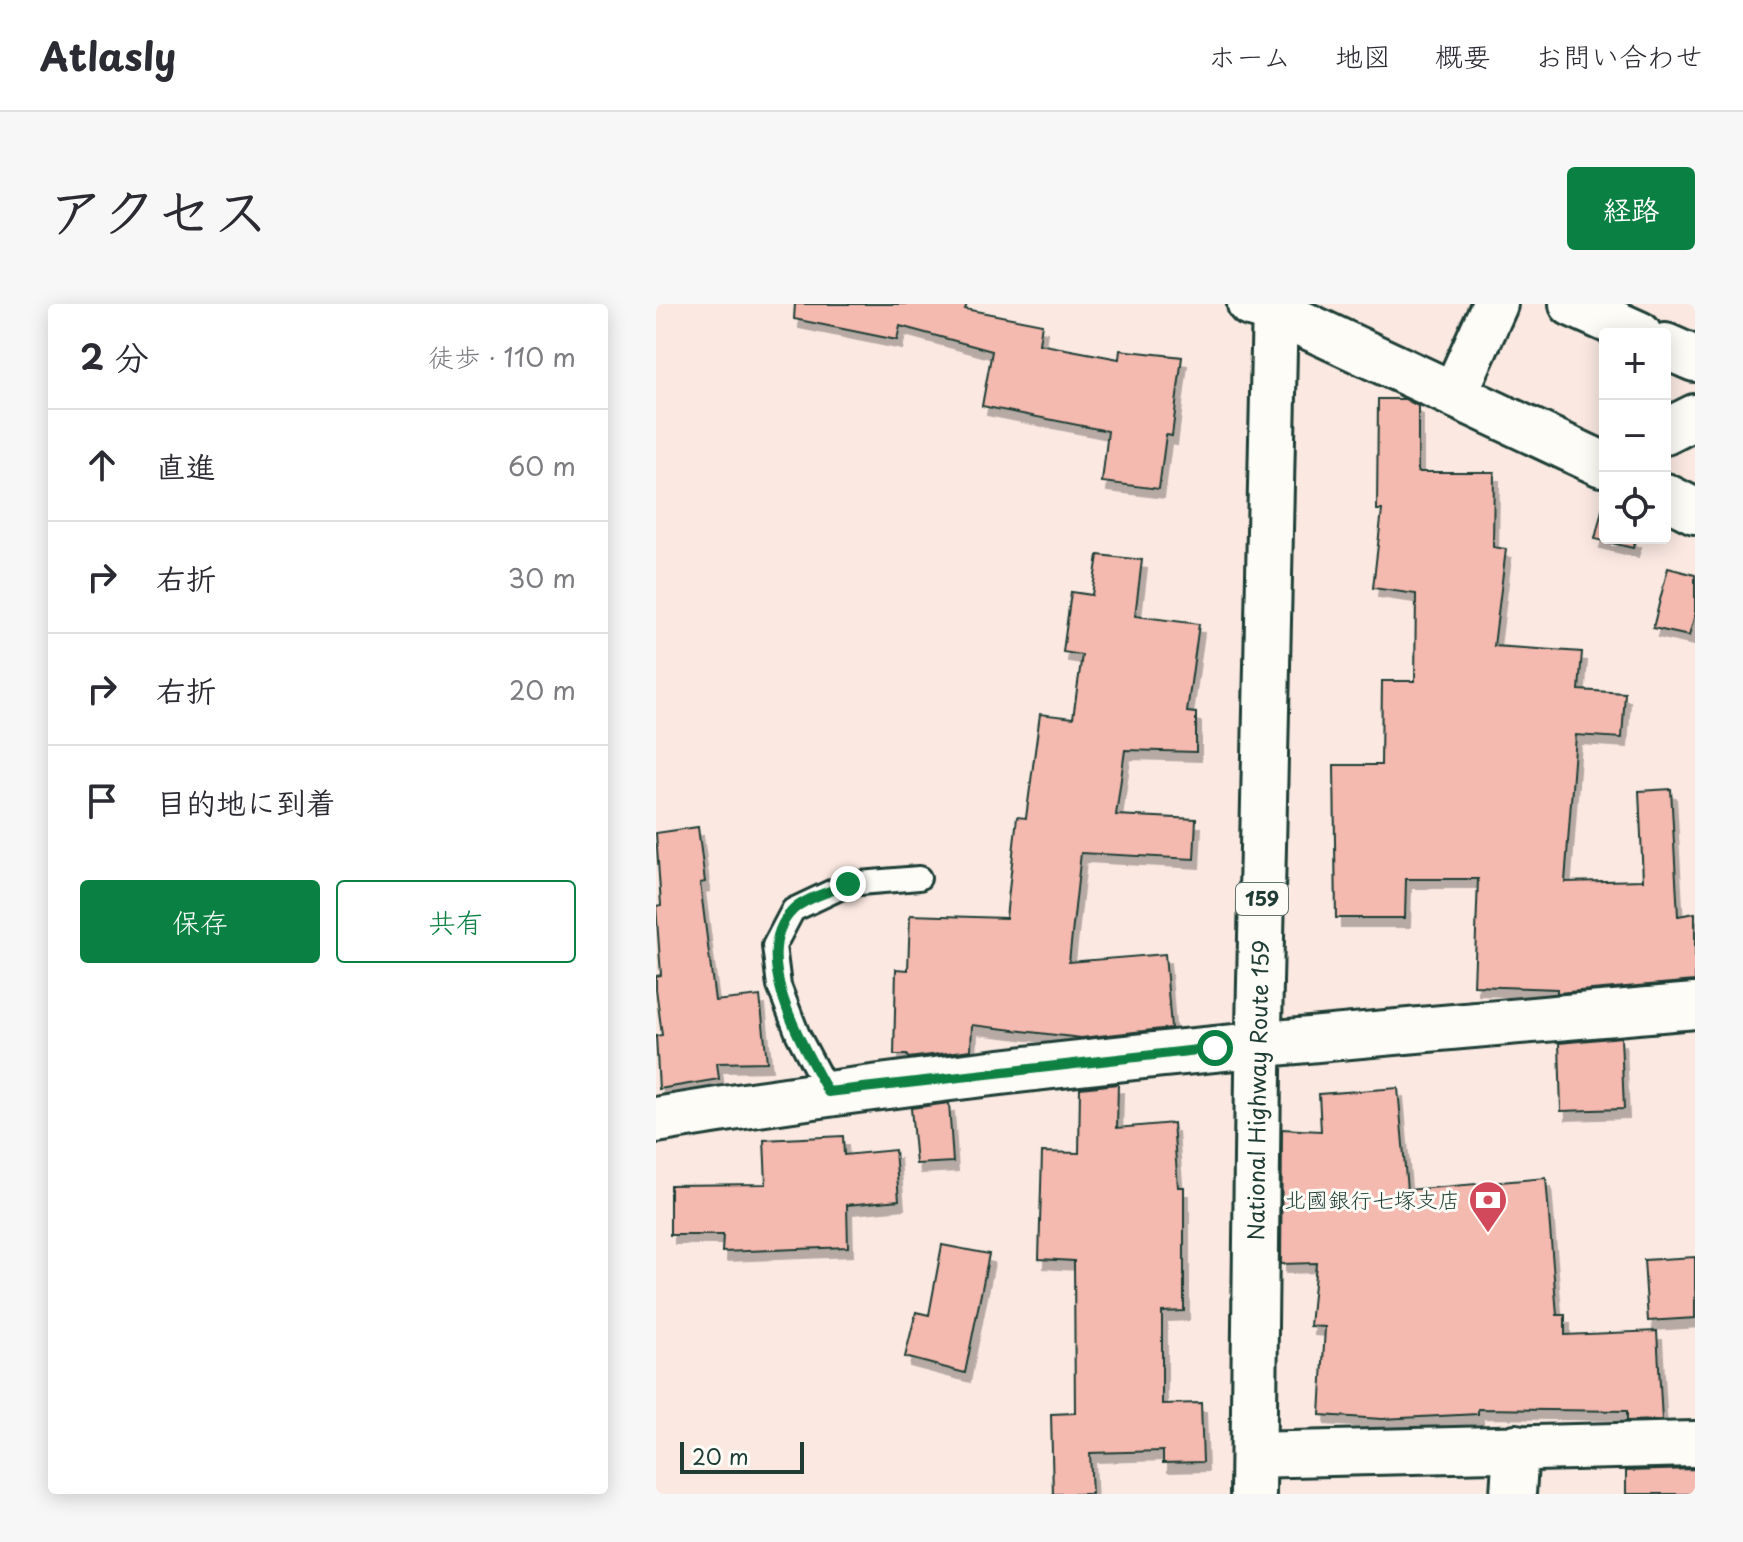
<!DOCTYPE html>
<html lang="ja">
<head>
<meta charset="utf-8">
<style>
	:root { --surface:#fff; --page:#f7f7f7; --text:#2b2b33; --muted:#7c7c81; --line:#e1e1e2; --accent:#0b8043 }
	body { margin:0; font-family:"Playpen Sans","Klee One",sans-serif; background:var(--page); color:var(--text) }
	.controls { position:absolute; right:24px; top:24px; display:grid; overflow:hidden; border-radius:8px; box-shadow:0 4px 20px #0003 }
	.controls button { width:72px; height:72px; display:grid; place-items:center; padding:0; border:0; border-bottom:2px solid var(--line); background:var(--surface); color:var(--text); font:40px sans-serif }
	.scale { position:absolute; left:24px; bottom:20px; width:124px; box-sizing:border-box; padding-left:8px; border:4px solid #1f3d34; border-top:0; font-size:22px; line-height:28px; white-space:nowrap; color:#1f3d34; -webkit-text-stroke:6px #fdfcf7; paint-order:stroke }
	.stop { position:absolute; width:24px; height:24px; margin:-18px; border:6px solid #0b8043; border-radius:50%; background:#fff }
	.stop.end { background:#0b8043; border-color:#fff; box-shadow:0 2px 8px #0008 }
	.list { margin:0; padding:0; list-style:none }
	h2 { display:flex; justify-content:space-between; align-items:center; height:104px; margin:0; padding:0 32px; font-size:34px }
	h2 small { font-size:26px; font-weight:400; color:var(--muted) }
	.list li { display:grid; grid-template-columns:52px 1fr auto; gap:24px; align-items:center; box-sizing:border-box; height:112px; padding:0 32px; border-top:2px solid var(--line) }
	.list b { display:block; font-size:30px; white-space:nowrap }
	.list em { font-size:26px; font-style:normal; color:var(--muted) }
	.actions { display:flex; gap:16px; padding:24px 32px }
	.actions a { flex:1; padding:18px 0; border:2px solid var(--accent); border-radius:8px; text-align:center; font-size:28px; color:var(--accent) }
	.actions .main { background:var(--accent); color:#fff }
	.icon { flex:none; width:44px; height:44px; fill:none; stroke:currentColor; stroke-width:2; stroke-linecap:round; stroke-linejoin:round }
	.map { position:relative; flex:none; width:1039px; height:1190px; overflow:hidden; border-radius:8px }
	header { display:flex; align-items:center; gap:48px; box-sizing:border-box; height:112px; padding:0 40px; background:var(--surface); border-bottom:2px solid var(--line) }
	header strong { font-size:38px }
	nav { display:flex; gap:44px; margin-inline-start:auto; font-size:28px }
	.intro { display:flex; align-items:center; justify-content:space-between; box-sizing:border-box; height:192px; padding:0 48px }
	h1 { margin:0; font-size:56px }
	.button { padding:20px 36px; border-radius:8px; background:var(--accent); color:#fff; font-size:28px; font-weight:700 }
	main { display:flex; gap:48px; padding:0 48px }
	aside { flex:1; background:var(--surface); border-radius:8px; box-shadow:0 4px 20px #0003 }
	.map>svg:first-child { display:block }
	.building { fill:#f4b9af; stroke:#1f3d34; stroke-width:2; filter:url(#shadow) }
	.lines { fill:none; stroke-linecap:round; stroke-linejoin:round }
	.lane-casing { stroke:#1f3d34; stroke-width:28 }
	.street-casing { stroke:#1f3d34; stroke-width:50 }
	.highway-casing { stroke:#1f3d34; stroke-width:50 }
	.lane { stroke:#fdfcf7; stroke-width:22 }
	.street { stroke:#fdfcf7; stroke-width:44 }
	.highway { stroke:#fdfcf7; stroke-width:44 }
	.route { stroke:#0b8043; stroke-width:10 }
	.labels { text-anchor:middle; stroke-width:6; stroke-linejoin:round; paint-order:stroke }
	.shield { fill:#fdfcf7; stroke:#62766e; stroke-width:2 }
	.shield-label { font-size:20px; font-weight:bold; fill:#1f3d34 }
	.street-label { font-size:22px; fill:#1f3d34; stroke:#fdfcf7 }
	.poi-label { font-size:22px; fill:#1f3d34; stroke:#fdfcf7; text-anchor:end }
</style>
</head>
<body>
<header>
<strong>Atlasly</strong>
<nav><a>ホーム</a><a>地図</a><a>概要</a><a>お問い合わせ</a></nav>
</header>
<div class="intro"><h1>アクセス</h1><a class="button">経路</a></div>
<main>
<aside>
<h2>2 分<small>徒歩 · 110 m</small></h2>
<ul class="list">
<li><svg class="icon" aria-label="ahead" viewBox="0 0 24 24"><path d="M12 20V5M6 11l6-6 6 6"/></svg><div><b>直進</b></div><em>60 m</em></li>
<li><svg class="icon" aria-label="right" viewBox="0 0 24 24"><path d="M7 20v-9h11M14 6l5 5-5 5"/></svg><div><b>右折</b></div><em>30 m</em></li>
<li><svg class="icon" aria-label="right" viewBox="0 0 24 24"><path d="M7 20v-9h11M14 6l5 5-5 5"/></svg><div><b>右折</b></div><em>20 m</em></li>
<li><svg class="icon" aria-label="arrive" viewBox="0 0 24 24"><path d="M6 21V4h12l-3 4 3 4H6"/></svg><div><b>目的地に到着</b></div></li>
</ul>
<div class="actions"><a class="main">保存</a><a>共有</a></div>
</aside>
<div class="map">
<svg width="1039" height="1190" viewBox="0 0 1039 1190">
	<defs>
		<filter id="shadow"><feDropShadow dx="5" dy="9" stdDeviation="0" flood-color="#0004"/></filter>
	</defs>
	<rect width="100%" height="100%" fill="#fae8e1"/>
	<filter id="ink" filterUnits="userSpaceOnUse"><feTurbulence type="fractalNoise" baseFrequency=".0125" numOctaves="2"/><feDisplacementMap in="SourceGraphic" scale="16" xChannelSelector="R" yChannelSelector="G"/><feConvolveMatrix kernelMatrix="1 2 1 2 8 2 1 2 1" color-interpolation-filters="sRGB"/></filter>
	<g filter="url(#ink)">
		<path class="building" d="M 139,0 L 311,0 L 309,5 L 386,20 L 383,40 L 463,55 L 464,46 L 526,53 L 516,132 L 510,131 L 503,185 L 446,178 L 452,127 L 326,102 L 336,47 L 244,22 L 241,36 L 138,15 Z
			M 722,95 L 749,95 L 762,102 L 762,168 L 838,168 L 837,243 L 850,245 L 838,342 L 926,348 L 923,386 L 969,389 L 966,434 L 920,431 L 909,578 L 987,576 L 983,487 L 1015,485 L 1022,612 L 1039,609 L 1039,677 L 901,689 L 901,685 L 818,682 L 822,575 L 750,575 L 749,614 L 680,614 L 678,461 L 725,461 L 726,377 L 759,377 L 760,290 L 717,284 L 726,206 L 721,206 Z
			M 948,198 L 949,234 L 980,234 L 977,244 L 939,235 Z
			M 442,251 L 486,256 L 479,312 L 543,320 L 531,408 L 540,409 L 540,448 L 469,446 L 460,511 L 540,515 L 538,555 L 425,549 L 413,658 L 509,650 L 515,724 L 425,734 L 316,721 L 315,746 L 252,754 L 251,751 L 238,751 L 240,665 L 252,666 L 254,611 L 350,614 L 361,513 L 370,514 L 384,410 L 417,414 L 426,351 L 407,348 L 415,288 L 436,291 Z
			M 1012,264 L 1039,271 L 1039,310 L 1033,332 L 997,324 Z
			M 42,523 L 49,578 L 44,579 L 59,697 L 104,692 L 111,758 L 61,759 L 63,775 L 3,785 L 0,732 L 6,731 L 0,685 L 0,672 L 5,671 L 0,602 L 5,601 L 0,529 Z
			M 965,733 L 968,805 L 905,807 L 903,739 Z
			M 462,780 L 461,824 L 517,819 L 522,883 L 528,883 L 528,1007 L 506,1008 L 506,1100 L 545,1099 L 547,1158 L 507,1159 L 507,1147 L 434,1149 L 436,1190 L 397,1190 L 395,1110 L 419,1109 L 418,957 L 383,955 L 386,848 L 423,849 L 424,784 Z
			M 742,784 L 751,886 L 890,874 L 901,1011 L 909,1011 L 909,1031 L 1001,1027 L 1006,1116 L 971,1117 L 971,1107 L 822,1105 L 822,1110 L 726,1115 L 664,1111 L 669,1023 L 654,1022 L 660,959 L 625,960 L 626,825 L 665,827 L 663,790 Z
			M 293,799 L 297,858 L 260,860 L 255,804 Z
			M 187,832 L 188,851 L 239,846 L 243,896 L 191,901 L 192,943 L 66,948 L 67,931 L 14,931 L 14,881 L 110,880 L 108,836 Z
			M 286,941 L 333,950 L 309,1069 L 249,1053 L 260,1008 L 273,1011 Z
			M 1039,953 L 1039,1014 L 992,1017 L 988,956 Z
			M 1039,1165 L 1039,1190 L 970,1190 L 970,1167 Z"/>
		<g class="lines">
			<g class="lane-casing">
				<path id="lane" d="M 172,788 L 142,731 L 123,682 L 118,642 L 137,606 L 192,580 L 263,574"/>
			</g>
			<g class="street-casing">
				<path id="street" d="M 594,0 L 619,7 L 946,160 L 949,159
					M 916,0 L 983,30
					M 1009,42 L 1039,55
					M 798,91 L 839,0
					M 1009,128 L 1039,113
					M 1009,192 L 1039,207
					M 0,816 C 344,759 692,732 1039,702
					M 598,1151 L 1039,1140
					M 857,1190 L 860,1143"/>
			</g>
			<g class="highway-casing">
				<g id="highway">
					<path id="s1" d="M 597,1190 L 602,769 L 619,0"/>
				</g>
			</g>
			<use href="#lane" class="lane"/>
			<use href="#street" class="street"/>
			<use href="#highway" class="highway"/>
		</g>
	</g>
	<g class="lines" filter="url(#ink)">
		<path class="route" d="M 192,580 C 177,587 149,594 137,606 C 91,651 148,743 172,788 L 559,744"/>
	</g>
	<defs>
		<g id="bank-pin" transform="scale(2)"><path d="M0 17L-7.5 6A9.5 9.5 0 1 1 7.5 6Z" fill="#d1495b" stroke="#fdfcf7"/><path d="M-6-4H6V4H-6ZM0-2.3a2.3 2.3 0 1 0 0 4.6a2.3 2.3 0 1 0 0-4.6Z" fill="#fff"/></g>
	</defs>
	<g fill-rule="evenodd">
		<use href="#bank-pin" x="832" y="896"/>
	</g>
	<g class="labels">
		<rect class="shield" x="580" y="579" width="52" height="32" rx="6"/>
		<g class="shield-label">
			<text x="606" y="602">159</text>
		</g>
		<g class="street-label">
			<text dy="8" stroke="none"><textPath href="#s1" startOffset="404">National Highway Route 159</textPath></text>
		</g>
		<g class="poi-label">
			<text x="804" y="904">北國銀行七塚支店</text>
		</g>
	</g>
</svg>
<div class="controls">
<button>+</button>
<button>−</button>
<button><svg class="icon" aria-label="locate" viewBox="0 0 24 24"><circle cx="12" cy="12" r="6"/><path d="M12 2v4M12 18v4M2 12h4M18 12h4"/></svg></button>
</div>
<div class="scale">20 m</div>
<div class="stop" style="left:559px;top:744px"></div>
<div class="stop end" style="left:192px;top:580px"></div>
</div>
</main>
</body>
</html>
